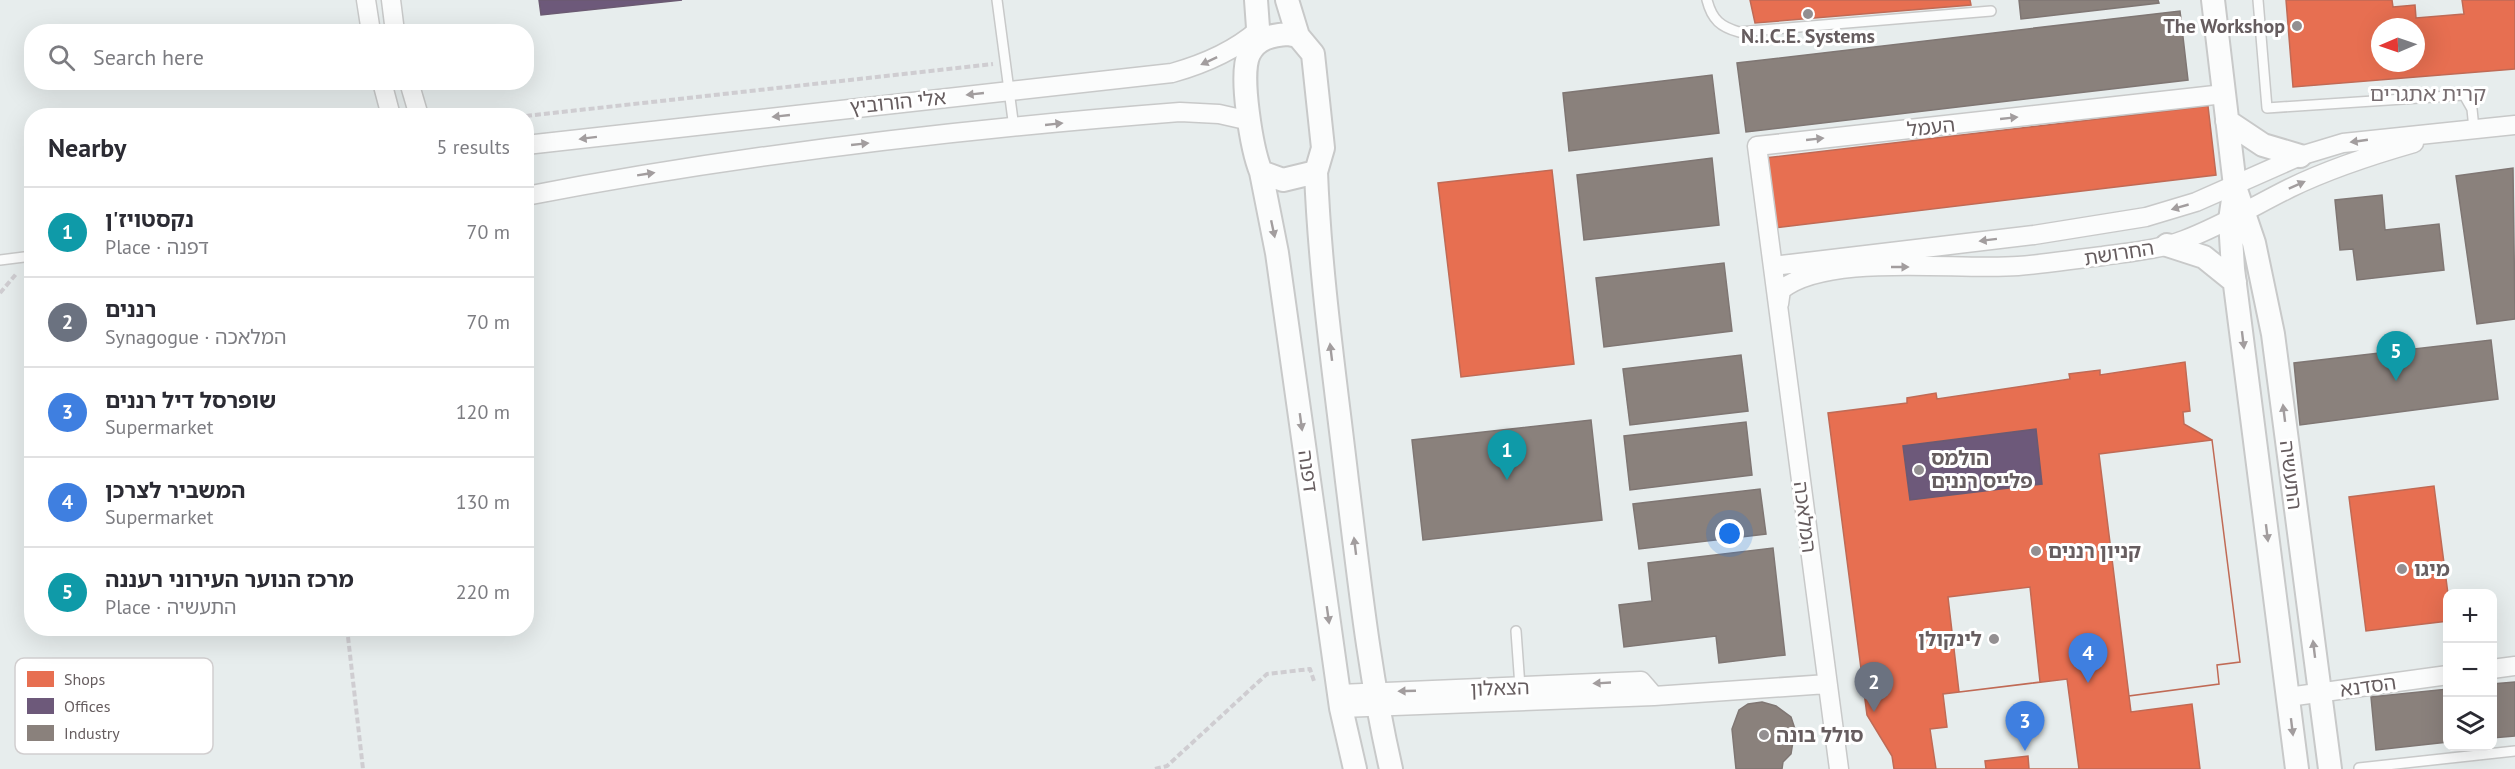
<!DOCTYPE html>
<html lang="en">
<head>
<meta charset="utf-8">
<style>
	:root { --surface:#fff; --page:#f7f7f7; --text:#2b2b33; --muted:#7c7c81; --line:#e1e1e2; --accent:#2563eb }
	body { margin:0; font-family:"PT Sans","Noto Sans Hebrew",sans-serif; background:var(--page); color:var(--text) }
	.controls { position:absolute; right:18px; bottom:18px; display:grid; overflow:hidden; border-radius:12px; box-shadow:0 6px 24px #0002 }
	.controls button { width:54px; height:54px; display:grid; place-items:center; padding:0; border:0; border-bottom:2px solid var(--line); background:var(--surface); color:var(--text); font:30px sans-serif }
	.compass { position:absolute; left:2371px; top:18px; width:54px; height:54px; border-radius:50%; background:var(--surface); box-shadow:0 6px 24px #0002; rotate:268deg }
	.you { position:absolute; left:1730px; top:534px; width:21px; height:21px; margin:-15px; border:4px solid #fff; border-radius:50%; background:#1a73e8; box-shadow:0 0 0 9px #1a73e833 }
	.badge { display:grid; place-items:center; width:39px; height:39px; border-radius:50%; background:var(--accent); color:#fff; font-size:20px; font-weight:700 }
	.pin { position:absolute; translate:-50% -50px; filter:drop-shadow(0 2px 3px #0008) }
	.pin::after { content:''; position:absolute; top:32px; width:21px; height:18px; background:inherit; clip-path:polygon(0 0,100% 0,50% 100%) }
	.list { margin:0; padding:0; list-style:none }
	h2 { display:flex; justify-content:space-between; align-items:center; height:78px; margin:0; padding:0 24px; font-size:26px }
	h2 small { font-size:20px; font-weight:400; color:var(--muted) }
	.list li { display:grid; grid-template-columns:39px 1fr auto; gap:18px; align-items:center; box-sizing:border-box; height:90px; padding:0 24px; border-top:2px solid var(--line) }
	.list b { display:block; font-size:22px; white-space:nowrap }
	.list p { margin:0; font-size:20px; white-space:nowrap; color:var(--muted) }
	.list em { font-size:20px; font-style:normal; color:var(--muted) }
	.icon { flex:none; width:33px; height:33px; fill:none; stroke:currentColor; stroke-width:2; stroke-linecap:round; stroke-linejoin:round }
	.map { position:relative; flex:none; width:2515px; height:769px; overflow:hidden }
	.search { position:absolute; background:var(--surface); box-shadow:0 6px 24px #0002; left:24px; top:24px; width:510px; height:66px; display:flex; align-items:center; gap:15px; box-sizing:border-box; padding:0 21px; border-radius:24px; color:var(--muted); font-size:22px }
	.panel { position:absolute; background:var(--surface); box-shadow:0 6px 24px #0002; left:24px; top:108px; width:510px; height:528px; border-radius:24px }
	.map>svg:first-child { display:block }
	.shops { fill:#e76f51; stroke:#c06a55; stroke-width:1.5; fill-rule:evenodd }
	.offices { fill:#6d597a; stroke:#6b5a72; stroke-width:1.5 }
	.industry { fill:#8a817c; stroke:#7f7673; stroke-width:1.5 }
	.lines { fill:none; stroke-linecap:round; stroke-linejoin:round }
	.service-casing { stroke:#c8c9c9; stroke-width:12 }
	.minor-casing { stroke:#c8c9c9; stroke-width:21 }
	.tertiary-casing { stroke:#c8c9c9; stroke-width:26 }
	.path { stroke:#cfcdd1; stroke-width:4; stroke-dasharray:6 3; stroke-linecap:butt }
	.service { stroke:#fbfcfc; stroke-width:9 }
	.minor { stroke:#fbfcfc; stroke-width:18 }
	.tertiary { stroke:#fbfcfc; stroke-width:22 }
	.oneway { fill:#a29d9e }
	.poi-dot { fill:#938f91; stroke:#fff; stroke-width:2 }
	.labels { text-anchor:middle; stroke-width:6; stroke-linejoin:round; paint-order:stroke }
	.poi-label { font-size:20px; font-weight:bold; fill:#665d5f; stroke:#fff; text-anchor:start }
	.street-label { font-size:20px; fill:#665d5f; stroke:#fff }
	.neighbourhood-label { font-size:21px; fill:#786e71; stroke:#fff }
	.key { fill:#fff; stroke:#d1cecf; stroke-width:1.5 }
	.key-label { font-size:16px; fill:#665d5f }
</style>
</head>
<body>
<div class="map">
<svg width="2515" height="769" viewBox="0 0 2515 769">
	<rect width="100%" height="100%" fill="#e7eded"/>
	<path class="shops" d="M 1750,0 L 1970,0 L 1971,5 L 1755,23 Z
		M 2286,0 L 2392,0 L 2393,7 L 2415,5 L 2416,18 L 2464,14 L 2462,0 L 2515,0 L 2515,69 L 2293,87 ZM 2380,27 L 2416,27 L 2416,63 L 2380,63 Z
		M 2208,106 L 2216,175 L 1773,228 L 1765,158 Z
		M 1552,170 L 1574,364 L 1461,377 L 1438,183 Z
		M 2185,362 L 2190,411 L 2183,412 L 2184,424 L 2212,440 L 2240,662 L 2217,665 L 2219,684 L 2129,696 L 2131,712 L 2192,704 L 2200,769 L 1894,769 L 1892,756 L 1867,715 L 1828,413 L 1907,403 L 1907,398 L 1936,393 L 1937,399 L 2070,379 L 2069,374 L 2100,370 L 2100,375 Z
		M 2212,440 L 2240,662 L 2217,665 L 2219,684 L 2129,696 L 2099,454 Z
		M 2434,486 L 2448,594 L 2448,621 L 2366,631 L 2349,497 Z
		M 2030,587 L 2040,682 L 1959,692 L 1948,597 Z
		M 2067,679 L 2079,769 L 2029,769 L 2028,756 L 1985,761 L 1986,769 L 1936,769 L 1930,729 L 1947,727 L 1943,694 Z"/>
	<path class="offices" d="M 539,0 L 682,0 L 541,15 Z
		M 2036,429 L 2042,484 L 1910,500 L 1903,446 Z"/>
	<path class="industry" d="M 2019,0 L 2158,0 L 2159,3 L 2021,19 Z
		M 2180,11 L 2188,80 L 1746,132 L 1737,63 Z
		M 1712,75 L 1719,133 L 1569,151 L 1563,93 Z
		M 1712,158 L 1719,225 L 1584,240 L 1577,175 Z
		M 2513,168 L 2515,319 L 2477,324 L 2456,176 Z
		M 2382,195 L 2385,230 L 2439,224 L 2444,270 L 2357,280 L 2353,249 L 2340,250 L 2335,200 Z
		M 1724,263 L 1732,331 L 1604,347 L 1596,278 Z
		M 2491,340 L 2498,399 L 2300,425 L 2294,363 Z
		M 1741,355 L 1748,411 L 1630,425 L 1623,369 Z
		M 1591,420 L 1602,520 L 1423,540 L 1412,440 Z
		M 1746,422 L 1752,475 L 1630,490 L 1624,436 Z
		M 1760,489 L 1766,534 L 1639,549 L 1633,504 Z
		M 1773,548 L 1785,655 L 1719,663 L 1716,636 L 1624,647 L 1619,605 L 1652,601 L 1648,563 Z
		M 2515,682 L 2515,736 L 2492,738 L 2492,684 Z
		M 2448,689 L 2448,742 L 2376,750 L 2371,697 Z
		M 1762,702 L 1776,706 L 1791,717 L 1795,729 L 1791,754 L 1783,762 L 1782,769 L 1736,769 L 1732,729 L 1739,710 L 1748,704 Z"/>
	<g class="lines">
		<g class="service-casing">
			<path id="service" d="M 997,0 L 1014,128
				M 1707,0 C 1712,20 1721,27 1739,32 L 1991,11
				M 2258,0 L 2267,108 L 2464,95 L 2472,109 L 2474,129
				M 0,260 L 32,256
				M 1516,631 L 1520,687
				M 2359,768 L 2515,751"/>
		</g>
		<g class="minor-casing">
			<path id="minor" d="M 366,0 L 371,32
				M 391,0 L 395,32
				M 382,82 L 391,116
				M 409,82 L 419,116
				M 526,145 L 1172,73 C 1204,64 1233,52 1258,30
				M 526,196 C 742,154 961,129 1180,112 L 1219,114 L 1250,121
				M 1773,266 L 2034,235 L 2146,217 L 2196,202 L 2300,156 L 2343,143 L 2515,125
				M 1779,304 L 1781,290 C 1827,252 1957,271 2018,266 C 2046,264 2075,259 2103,256 C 2130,252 2158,250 2184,240 C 2221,226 2254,206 2290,188 C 2329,169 2372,155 2414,143
				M 2492,669 L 2515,666
				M 1339,694 L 1641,681 L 1654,696
				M 2288,697 L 2448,675
				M 1341,708 L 1654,696 L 1827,684
				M 1839,769 L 1757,146 L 2224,94"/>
		</g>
		<g class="tertiary-casing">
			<path id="tertiary" d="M 1256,0 L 1259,42
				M 1287,0 L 1298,36
				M 2213,0 L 2235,186 L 2230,220 L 2233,269 L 2297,769
				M 1288,34 L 1298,36 L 1313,54 L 1323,148 L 1316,172 L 1283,180 L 1261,172 C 1252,150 1239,75 1249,54 C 1257,38 1272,35 1288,34 Z
				M 2227,121 L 2263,145 L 2300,156
				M 1261,172 L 1277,253 L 1341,708 L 1355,769
				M 1316,172 C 1320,276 1335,378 1347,481 C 1359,577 1369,674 1391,769
				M 2236,190 L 2254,243 L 2273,334 L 2330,769
				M 2167,245 L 2204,257 L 2235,282"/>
		</g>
		<path class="path" d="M 526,116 L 993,64
			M 0,293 L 17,273
			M 347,628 L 363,769
			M 1155,769 L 1167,766 L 1267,674 L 1310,669 L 1314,681"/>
		<use href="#service" class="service"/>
		<use href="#minor" class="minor"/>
		<use href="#tertiary" class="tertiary"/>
	</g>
	<defs><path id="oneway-solid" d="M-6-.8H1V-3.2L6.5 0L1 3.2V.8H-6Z" transform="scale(1.5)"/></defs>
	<g class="oneway">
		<use href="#oneway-solid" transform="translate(1209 61) rotate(155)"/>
		<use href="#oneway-solid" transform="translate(975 94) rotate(174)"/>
		<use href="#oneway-solid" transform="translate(781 116) rotate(174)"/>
		<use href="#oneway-solid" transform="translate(2009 118) rotate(-6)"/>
		<use href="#oneway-solid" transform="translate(1054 124) rotate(-6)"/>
		<use href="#oneway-solid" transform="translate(588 138) rotate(173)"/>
		<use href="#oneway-solid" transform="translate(1815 139) rotate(-6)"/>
		<use href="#oneway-solid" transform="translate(2359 141) rotate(172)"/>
		<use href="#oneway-solid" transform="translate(860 144) rotate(-6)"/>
		<use href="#oneway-solid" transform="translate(646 174) rotate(-9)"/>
		<use href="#oneway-solid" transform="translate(2297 185) rotate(-24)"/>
		<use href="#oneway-solid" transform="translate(2180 207) rotate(164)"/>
		<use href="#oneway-solid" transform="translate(1273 229) rotate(78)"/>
		<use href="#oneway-solid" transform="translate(1988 240) rotate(173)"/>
		<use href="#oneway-solid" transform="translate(1900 267)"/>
		<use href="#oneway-solid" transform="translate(2243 340) rotate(83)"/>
		<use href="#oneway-solid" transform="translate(1331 352) rotate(-97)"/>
		<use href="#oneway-solid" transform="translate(2284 413) rotate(-97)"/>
		<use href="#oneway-solid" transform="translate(1301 422) rotate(82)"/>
		<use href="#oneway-solid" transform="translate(2267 533) rotate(83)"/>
		<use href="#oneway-solid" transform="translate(1355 546) rotate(-97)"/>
		<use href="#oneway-solid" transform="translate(1328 615) rotate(82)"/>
		<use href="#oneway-solid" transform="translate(2314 649) rotate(-97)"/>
		<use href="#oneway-solid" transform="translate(1602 683) rotate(177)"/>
		<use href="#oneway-solid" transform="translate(1407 691) rotate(178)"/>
		<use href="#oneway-solid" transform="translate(2292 727) rotate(83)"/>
	</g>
	<g class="poi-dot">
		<circle cx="1808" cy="14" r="6"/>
		<circle cx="2297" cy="26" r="6"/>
		<circle cx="1919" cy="470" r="6"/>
		<circle cx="2036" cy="551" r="6"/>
		<circle cx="2402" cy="569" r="6"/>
		<circle cx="1994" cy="639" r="6"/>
		<circle cx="1764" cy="735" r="6"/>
	</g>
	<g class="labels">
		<g class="poi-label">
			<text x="2285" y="33" text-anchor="end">The Workshop</text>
			<text x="1808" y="43" text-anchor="middle">N.I.C.E. Systems</text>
			<text x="1931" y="465">הולמס<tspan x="1931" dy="23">פלייס רננים</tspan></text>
			<text x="2048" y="558">קניון רננים</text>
			<text x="2414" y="576">מיגו</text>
			<text x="1982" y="646" text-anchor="end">לינקולן</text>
			<text x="1776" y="742">סולל בונה</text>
		</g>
		<g class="street-label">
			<text transform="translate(898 102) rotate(-6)" y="7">אלי הורוביץ</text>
			<text transform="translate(1931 127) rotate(-6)" y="7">העמל</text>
			<text transform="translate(2119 253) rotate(-9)" y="7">החרושת</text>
			<text transform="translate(1308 471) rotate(82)" y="7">דפנה</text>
			<text transform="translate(2291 475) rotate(83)" y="7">התעשיה</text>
			<text transform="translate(1805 517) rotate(83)" y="7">המלאכה</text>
			<text transform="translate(2368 686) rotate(-8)" y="7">הסדנא</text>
			<text transform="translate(1500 688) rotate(-2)" y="7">הצאלון</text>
		</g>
		<g class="neighbourhood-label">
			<text x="2428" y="101">קרית אתגרים</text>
		</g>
	</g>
	<rect x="15" y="658" width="198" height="96" rx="9" class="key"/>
	<rect x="27" y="671" width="27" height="16" fill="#e76f51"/>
	<rect x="27" y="698" width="27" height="16" fill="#6d597a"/>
	<rect x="27" y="725" width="27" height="16" fill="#8a817c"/>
	<g class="key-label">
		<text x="64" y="685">Shops</text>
		<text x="64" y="712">Offices</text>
		<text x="64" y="739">Industry</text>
	</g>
</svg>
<div class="controls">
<button>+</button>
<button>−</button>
<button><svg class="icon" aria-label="layers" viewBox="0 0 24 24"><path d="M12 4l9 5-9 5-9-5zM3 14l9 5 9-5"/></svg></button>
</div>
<svg class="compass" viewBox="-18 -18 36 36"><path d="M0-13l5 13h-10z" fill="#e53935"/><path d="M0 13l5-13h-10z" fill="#7c7c81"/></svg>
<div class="you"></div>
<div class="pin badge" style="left:1507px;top:480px;background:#0f9aa8">1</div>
<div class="pin badge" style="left:1874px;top:712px;background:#6b7280">2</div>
<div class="pin badge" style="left:2025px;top:751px;background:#3f7fe0">3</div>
<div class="pin badge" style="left:2088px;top:683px;background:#3f7fe0">4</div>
<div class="pin badge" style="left:2396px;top:381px;background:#0f9aa8">5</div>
<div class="search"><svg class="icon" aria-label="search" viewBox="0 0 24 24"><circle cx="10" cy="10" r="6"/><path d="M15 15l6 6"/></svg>Search here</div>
<section class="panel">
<h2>Nearby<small>5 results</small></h2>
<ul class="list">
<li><span class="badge" style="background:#0f9aa8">1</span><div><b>נקסטויז'ן</b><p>Place · דפנה</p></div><em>70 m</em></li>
<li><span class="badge" style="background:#6b7280">2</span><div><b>רננים</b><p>Synagogue · המלאכה</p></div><em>70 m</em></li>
<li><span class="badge" style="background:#3f7fe0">3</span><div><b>שופרסל דיל רננים</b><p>Supermarket</p></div><em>120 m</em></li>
<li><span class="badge" style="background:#3f7fe0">4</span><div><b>המשביר לצרכן</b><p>Supermarket</p></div><em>130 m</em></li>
<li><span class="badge" style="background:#0f9aa8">5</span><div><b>מרכז הנוער העירוני רעננה</b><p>Place · התעשיה</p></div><em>220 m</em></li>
</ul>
</section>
</div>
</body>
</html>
